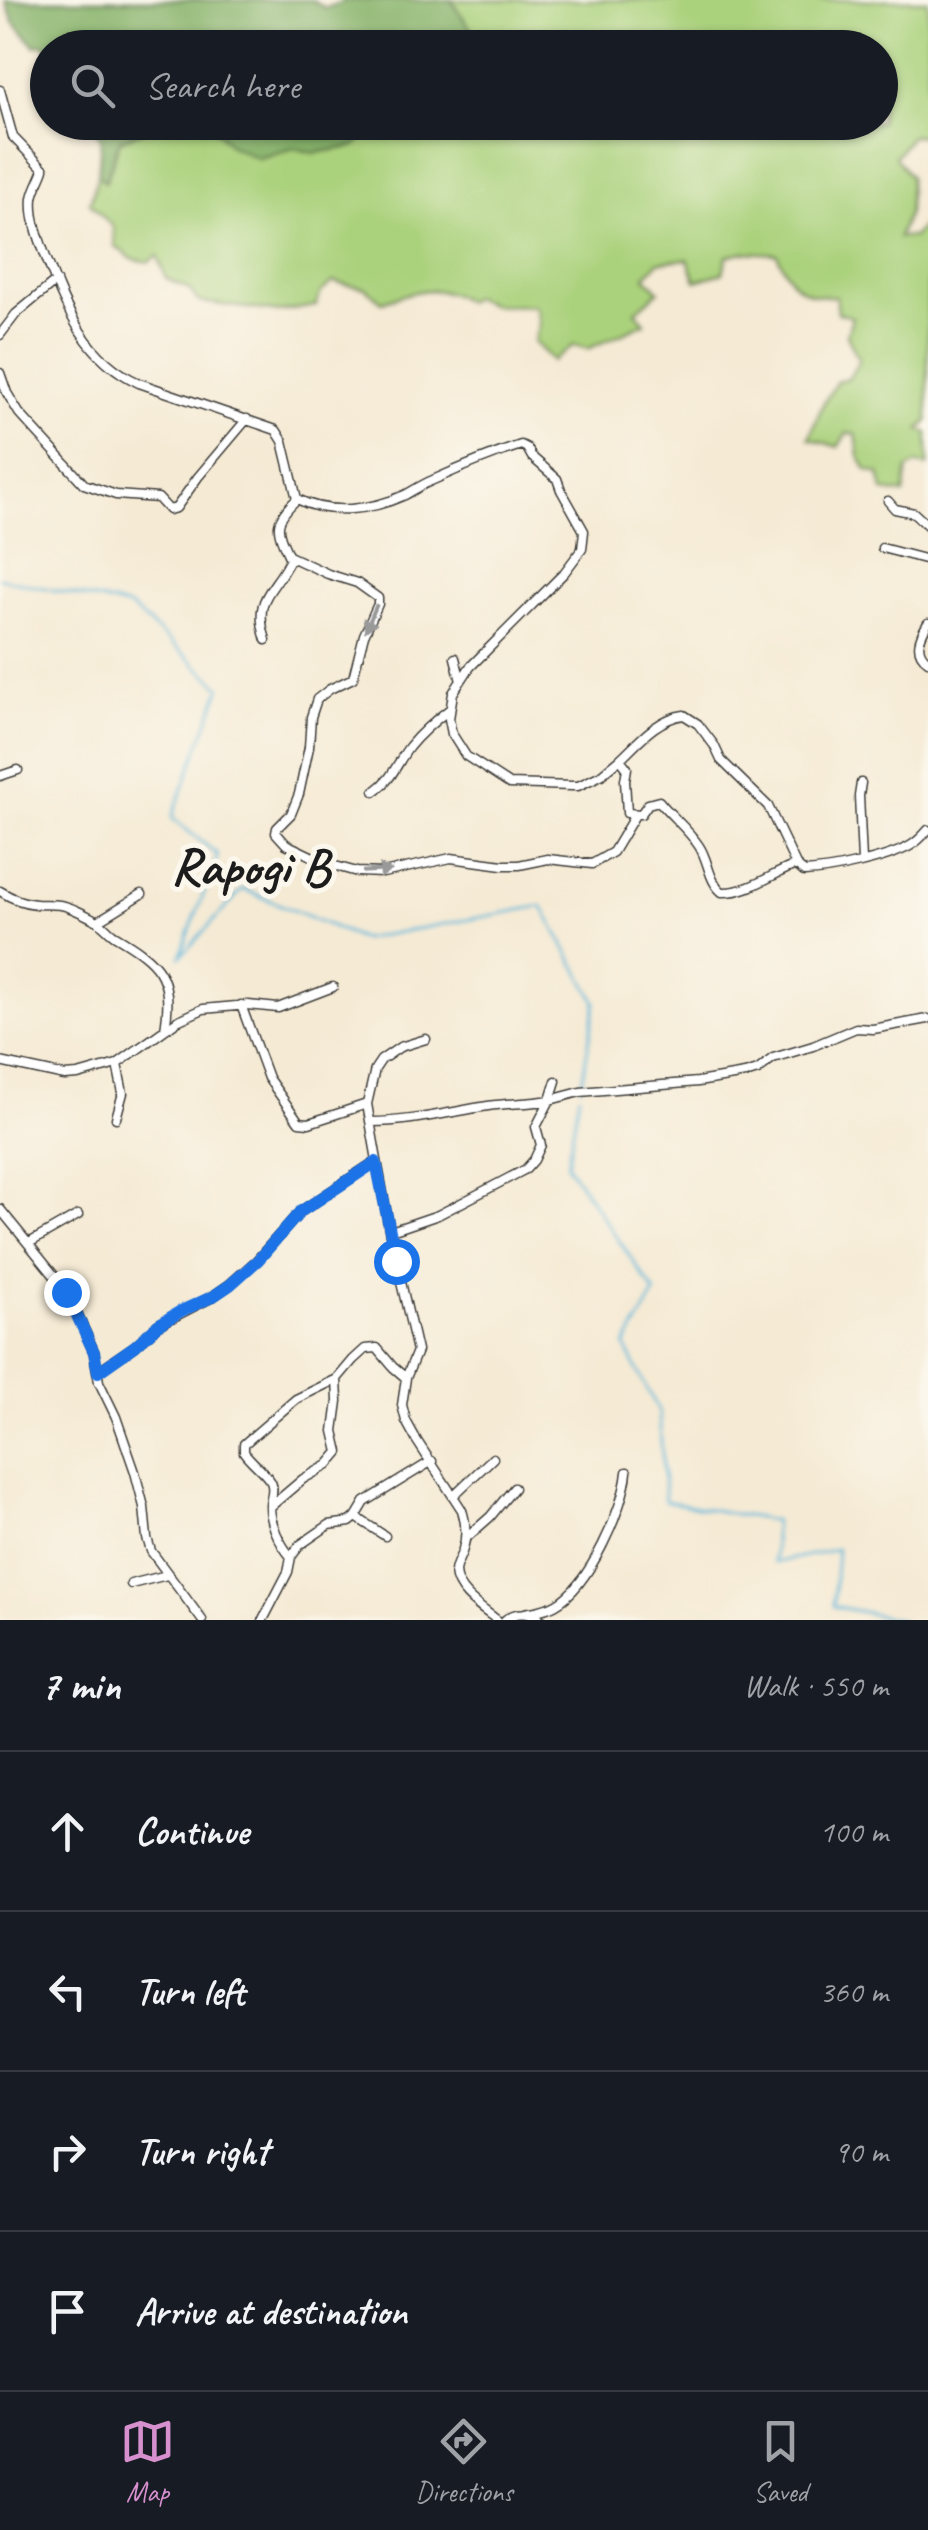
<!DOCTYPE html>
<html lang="en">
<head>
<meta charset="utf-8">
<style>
	:root { --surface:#171b24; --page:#20242c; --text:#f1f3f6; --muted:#9ea1a6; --line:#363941; --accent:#d690ce }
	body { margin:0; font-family:Caveat,sans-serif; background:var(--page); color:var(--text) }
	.stop { position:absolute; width:30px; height:30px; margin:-22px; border:8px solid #1a73e8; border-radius:50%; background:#fff }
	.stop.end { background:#1a73e8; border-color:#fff; box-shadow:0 2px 10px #0008 }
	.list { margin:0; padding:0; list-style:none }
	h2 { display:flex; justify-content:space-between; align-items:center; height:130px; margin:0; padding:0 40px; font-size:42px }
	h2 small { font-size:32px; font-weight:400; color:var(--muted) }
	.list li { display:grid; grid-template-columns:65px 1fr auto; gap:30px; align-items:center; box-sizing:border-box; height:160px; padding:0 40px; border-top:2px solid var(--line) }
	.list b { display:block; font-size:38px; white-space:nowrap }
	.list em { font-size:32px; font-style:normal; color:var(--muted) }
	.icon { flex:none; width:55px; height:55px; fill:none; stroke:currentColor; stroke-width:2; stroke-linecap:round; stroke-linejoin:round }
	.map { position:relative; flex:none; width:928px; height:1620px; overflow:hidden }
	.search { position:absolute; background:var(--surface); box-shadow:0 2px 8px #0004; left:30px; right:30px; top:30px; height:110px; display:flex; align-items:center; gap:25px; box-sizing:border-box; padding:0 35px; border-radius:55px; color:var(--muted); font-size:38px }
	.sheet { height:770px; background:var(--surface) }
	nav { display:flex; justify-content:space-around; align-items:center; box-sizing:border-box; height:140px; border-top:2px solid var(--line); background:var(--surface); font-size:28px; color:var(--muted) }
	nav a { display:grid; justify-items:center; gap:5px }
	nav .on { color:var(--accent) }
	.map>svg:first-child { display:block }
	.green { fill:#aad17b; stroke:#63764c; stroke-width:2.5 }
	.forest { fill:#87b36b; stroke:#526844; stroke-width:2.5 }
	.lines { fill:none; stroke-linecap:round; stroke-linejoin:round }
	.stream { stroke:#5db7db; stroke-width:2.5 }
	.minor-casing { stroke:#3d3b38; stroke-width:11 }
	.minor { stroke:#fff; stroke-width:8 }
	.oneway { fill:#999 }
	.route { stroke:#1a73e8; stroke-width:12 }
	.labels { text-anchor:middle; stroke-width:10; stroke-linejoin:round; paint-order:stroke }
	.quarter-label { font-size:52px; font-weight:bold; fill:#1c1c1c; stroke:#fbf7ec }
</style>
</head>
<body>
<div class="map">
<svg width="928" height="1620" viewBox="0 0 928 1620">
	<rect width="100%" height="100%" fill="#fbf7ec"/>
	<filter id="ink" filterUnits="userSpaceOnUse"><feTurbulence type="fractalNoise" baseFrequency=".01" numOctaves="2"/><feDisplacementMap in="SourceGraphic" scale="20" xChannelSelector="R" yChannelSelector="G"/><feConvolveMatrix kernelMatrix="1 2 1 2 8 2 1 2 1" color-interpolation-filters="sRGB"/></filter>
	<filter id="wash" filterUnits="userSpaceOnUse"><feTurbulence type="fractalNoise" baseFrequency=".0048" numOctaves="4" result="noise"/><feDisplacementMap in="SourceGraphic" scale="40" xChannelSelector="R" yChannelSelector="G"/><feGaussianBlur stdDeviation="2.25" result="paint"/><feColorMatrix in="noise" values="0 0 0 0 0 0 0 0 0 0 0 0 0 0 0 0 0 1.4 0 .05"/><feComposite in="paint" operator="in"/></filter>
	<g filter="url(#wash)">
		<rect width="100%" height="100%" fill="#f5ead4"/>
		<path class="green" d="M 451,0 L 928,0 L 928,135 L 911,136 L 895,157 L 910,177 L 908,213 L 898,237 L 913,237 L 928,219 L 928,421 L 919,430 L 928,433 L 928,466 L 917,464 L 908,469 L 904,494 L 883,491 L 879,474 L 867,470 L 859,456 L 856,434 L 847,433 L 838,447 L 809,438 L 823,404 L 837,381 L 849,378 L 859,360 L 847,335 L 852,317 L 838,313 L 836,296 C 800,298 791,284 777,254 L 743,252 L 727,256 L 723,273 L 696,281 L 688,259 L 659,262 L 645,276 L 659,291 L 636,311 L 645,323 L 588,349 L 574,345 L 553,361 L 534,342 L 539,324 L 536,306 L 492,305 L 473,297 L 466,302 C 438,282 412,292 382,302 L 365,288 L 333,282 L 321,292 L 316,306 L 280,312 L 199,302 L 189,289 L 166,278 L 158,256 L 149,262 L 132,259 L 115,246 L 113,227 L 90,203 L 98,175 L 106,181 L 120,140 L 145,130 L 150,123 L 209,123 L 231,146 L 258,158 L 294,148 L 315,153 L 354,146 L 365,133 L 395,126 L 395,123 L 880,122 L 880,48 L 483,47 Z"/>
		<path class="forest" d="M 5,0 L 312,0 L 326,8 L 346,0 L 451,0 L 483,47 L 48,48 L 47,50 L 44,44 L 35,46 L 14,22 Z
			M 92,123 L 150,123 L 145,130 L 120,140 L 105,182 L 98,175 L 101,139 Z
			M 209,123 L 347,123 L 365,133 L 355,146 L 315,153 L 294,148 L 258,158 L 231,146 Z"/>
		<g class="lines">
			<path class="stream" d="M 0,578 L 130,607 L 221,687 L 172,818 L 218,855 L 180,957 L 243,889 L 362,939 L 542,906 L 596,1002 L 581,1087
				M 579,1095 L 567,1165 L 655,1293 L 625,1346 L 659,1412 L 665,1501 L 774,1521 L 774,1563 L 837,1549 L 833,1606 L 902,1620"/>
		</g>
	</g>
	<g filter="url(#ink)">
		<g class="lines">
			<g class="minor-casing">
				<path id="minor" d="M 0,90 L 13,137 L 44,169 C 41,179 35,187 33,198 C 31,219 40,241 47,260 C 67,311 86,359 139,383 L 276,430 L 283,441 L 297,499 C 330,516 372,510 405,495 C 414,490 423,484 433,480 C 462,467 491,455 521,445 L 527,448 L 532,457 L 557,479 L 561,490 L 584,531 L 582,549 L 564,573 L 470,667 L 453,693 L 449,719 L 452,734 L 466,756 L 509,784 L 572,786 L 578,786 L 601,775 L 620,759 L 627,768 L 625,780 L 627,813 L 641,814 L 648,804 L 659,801 C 672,817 688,829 699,846 C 709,861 708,880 722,892 C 749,893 771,874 796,865
					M 0,335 L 16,314 L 56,281
					M 0,373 L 7,393 L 19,413 L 84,484 L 116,495 L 158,498 L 169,510 L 176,508 L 198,477 L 247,419
					M 888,501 L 895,509 L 914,513 L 928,526
					M 882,548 L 928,560
					M 289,556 L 328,574 L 357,583 L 378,598 L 378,604 L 364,635 L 353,678 L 330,689 L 317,699 L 311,717 L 309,747 L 299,794 L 291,814 L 277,828 L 276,833 L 286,844 L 328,864 L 357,872 L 383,873 L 451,858 L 503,865 L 519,865 L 548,859 L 592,864 L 613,852 L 635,815
					M 928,623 C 920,636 913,651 928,661
					M 266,640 C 252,596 274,593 290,559 C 277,530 271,523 297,499
					M 455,658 L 461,681
					M 620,759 C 638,742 658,718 684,715 L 698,724 L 714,745 L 721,760 L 768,806 L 796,865 L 804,872 C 831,871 886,859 910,846 C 917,842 922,837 928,830
					M 0,776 L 18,770
					M 861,783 L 859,796 L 862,861
					M 375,791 C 392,780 397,763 409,747 C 421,732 434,721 450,709
					M 0,891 C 11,898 23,903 36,904 C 46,905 58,903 68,907 C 77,910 88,916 96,920 C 103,924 108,931 114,935 C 158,961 174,975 165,1029
					M 98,921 L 142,894
					M 241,1005 L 268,1078 L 299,1122 L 309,1123 L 367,1104
					M 426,1039 L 400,1047 L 381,1060 L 375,1069 L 367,1104 L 391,1239 L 417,1351 L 406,1378 L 402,1405 L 406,1421 L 417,1441 L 462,1510 C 466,1523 467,1536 463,1549 C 461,1557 455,1565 455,1572 C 456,1593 483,1609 497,1620
					M 0,1062 L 65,1076 L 78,1075 L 117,1064 L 177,1021 L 203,1009 L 248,1005 L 278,1008 L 333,987
					M 116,1118 L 123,1093 L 117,1064
					M 371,1122 C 411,1122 449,1112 488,1106 C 509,1103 529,1104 550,1100 L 556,1081
					M 0,1209 L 57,1279 L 67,1292 L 83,1327 L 94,1352 L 99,1382 L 116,1417 L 135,1472 L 144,1507 L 147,1538 L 151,1551 L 202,1620
					M 391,1231 L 438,1215 L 526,1169 L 534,1160 L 541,1145 L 536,1127 L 550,1100 L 580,1092 L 698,1082 L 745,1074 L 758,1070 L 773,1058 L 813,1046 L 856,1028 L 873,1029 L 928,1019
					M 29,1243 L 78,1215
					M 98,1371 L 135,1346 L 158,1325 L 212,1297 L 229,1285 L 257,1260 L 300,1212 L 376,1161
					M 454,1495 L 493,1458
					M 270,1507 L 303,1479 L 328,1465 L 339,1452 L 334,1431 L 338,1401 L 337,1379
					M 356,1517 L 385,1536
					M 465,1539 L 490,1517 L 514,1488
					M 291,1557 C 280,1544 270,1524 270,1506 C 270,1498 275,1490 271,1482 C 265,1472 251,1462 244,1452 L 244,1444 L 296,1399 L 337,1379 L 353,1360 L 365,1349 L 377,1348 L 393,1367 L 406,1378
					M 131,1584 L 167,1575
					M 525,1613 C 535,1611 546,1610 556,1604 C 589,1586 624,1508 627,1472
					M 263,1620 L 288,1572 L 291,1557 L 300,1545 L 329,1525 L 350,1522 L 356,1517 L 365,1502 L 432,1461
					M 505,1620 C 517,1610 529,1613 542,1620"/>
			</g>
			<use href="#minor" class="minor"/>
		</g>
		<defs><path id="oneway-solid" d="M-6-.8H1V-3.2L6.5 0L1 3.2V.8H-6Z" transform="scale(2.5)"/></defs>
		<g class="oneway">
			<use href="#oneway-solid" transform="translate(371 618) rotate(113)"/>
			<use href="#oneway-solid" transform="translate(377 871) rotate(-3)"/>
		</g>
	</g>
	<g class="lines" filter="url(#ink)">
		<path class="route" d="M 66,1292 L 94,1352 L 98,1372 L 135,1346 L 158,1325 L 181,1311 L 212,1297 L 230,1285 L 258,1260 L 300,1212 L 376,1162 L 396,1261"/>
	</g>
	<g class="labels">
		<g class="quarter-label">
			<text x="250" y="884">Rapogi B</text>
		</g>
	</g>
</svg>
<div class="stop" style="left:396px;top:1261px"></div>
<div class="stop end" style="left:66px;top:1292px"></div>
<div class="search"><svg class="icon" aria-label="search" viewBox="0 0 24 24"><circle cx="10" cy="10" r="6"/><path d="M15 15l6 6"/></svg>Search here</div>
</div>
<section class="sheet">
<h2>7 min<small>Walk · 550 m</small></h2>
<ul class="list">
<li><svg class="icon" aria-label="ahead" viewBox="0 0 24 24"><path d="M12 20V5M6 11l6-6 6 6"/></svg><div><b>Continue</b></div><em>100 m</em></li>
<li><svg class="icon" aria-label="left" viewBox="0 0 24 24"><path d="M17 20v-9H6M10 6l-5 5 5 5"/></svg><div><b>Turn left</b></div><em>360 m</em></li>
<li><svg class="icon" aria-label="right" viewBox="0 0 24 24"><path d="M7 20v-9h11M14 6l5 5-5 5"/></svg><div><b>Turn right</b></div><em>90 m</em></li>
<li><svg class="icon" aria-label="arrive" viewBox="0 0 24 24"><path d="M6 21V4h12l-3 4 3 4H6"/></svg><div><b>Arrive at destination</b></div></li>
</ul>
</section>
<nav>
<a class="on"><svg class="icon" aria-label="map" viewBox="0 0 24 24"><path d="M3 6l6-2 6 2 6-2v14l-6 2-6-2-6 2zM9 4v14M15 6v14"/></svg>Map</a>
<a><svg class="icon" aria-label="directions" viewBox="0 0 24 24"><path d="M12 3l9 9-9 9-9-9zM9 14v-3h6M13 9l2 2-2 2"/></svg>Directions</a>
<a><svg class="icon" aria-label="saved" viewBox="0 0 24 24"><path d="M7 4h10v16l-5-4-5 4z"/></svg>Saved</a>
</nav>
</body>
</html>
